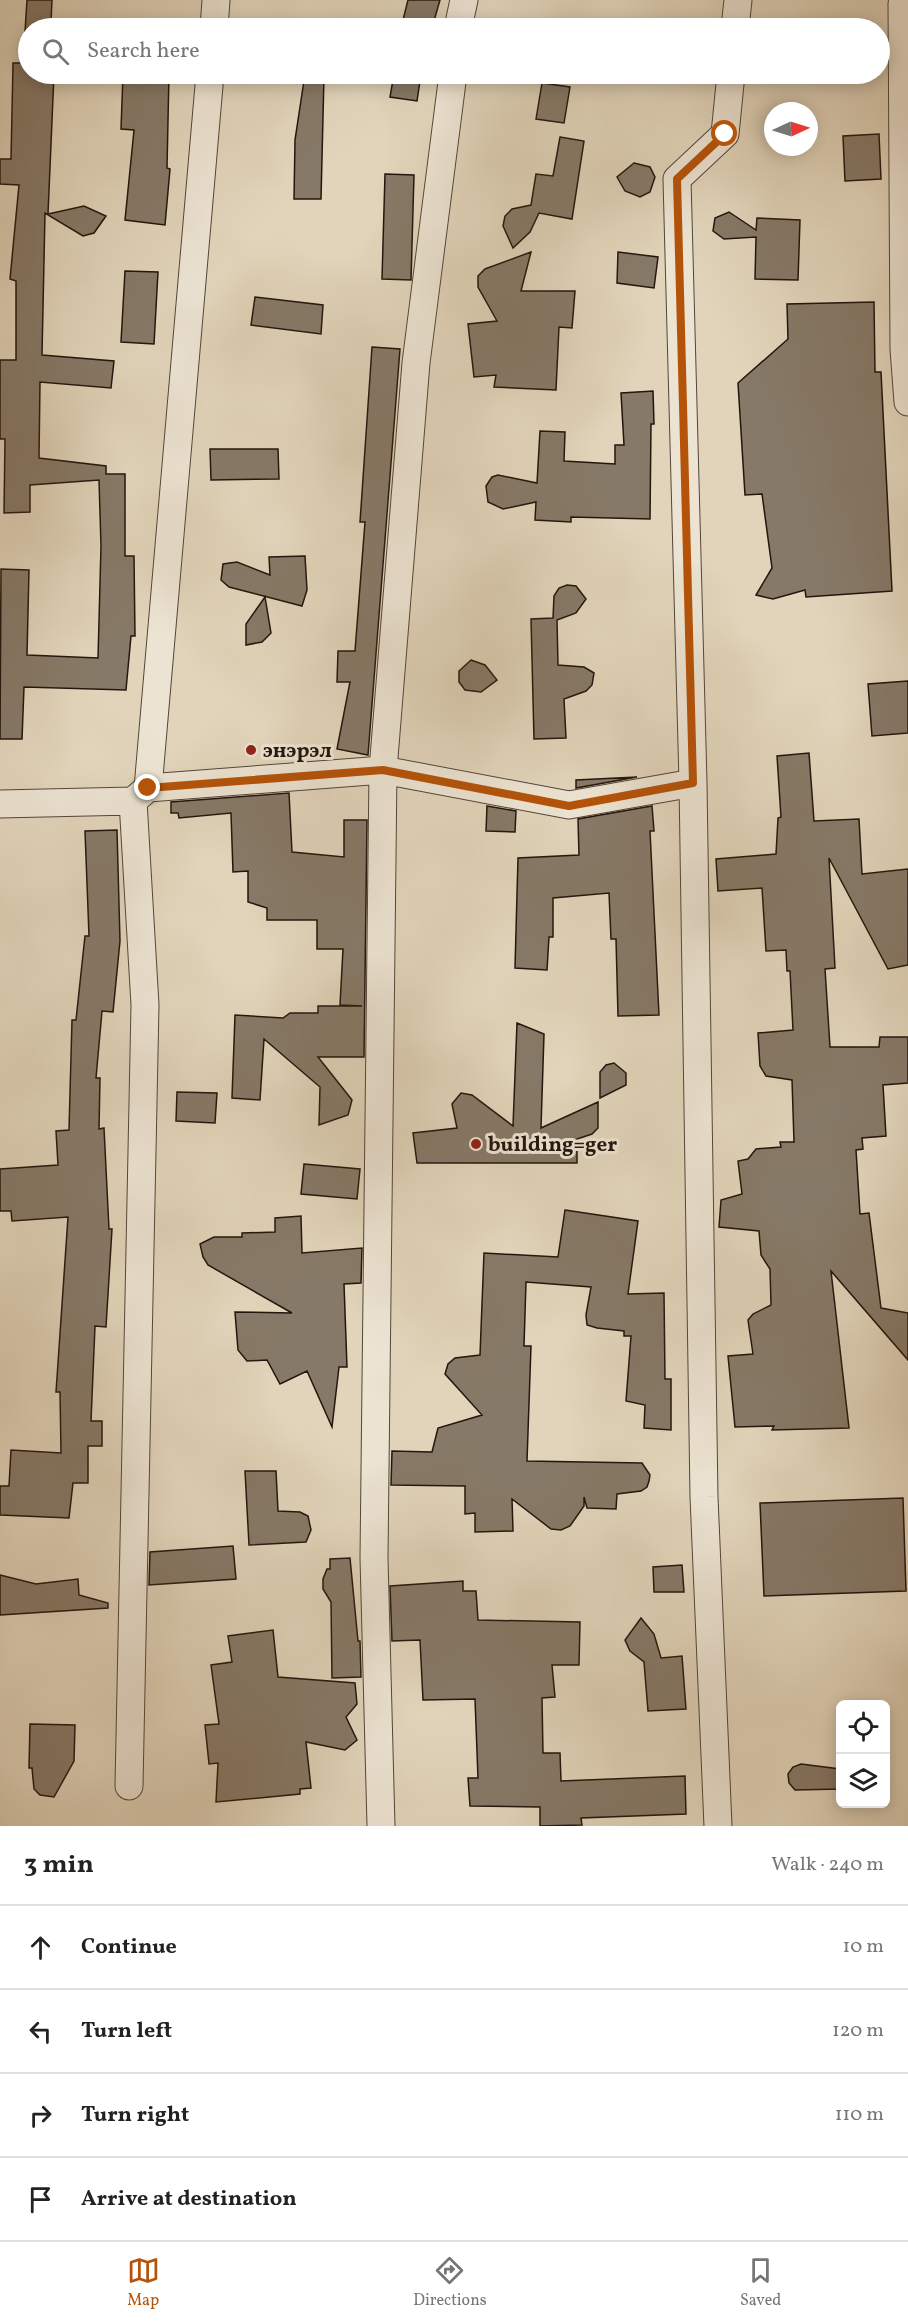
<!DOCTYPE html>
<html lang="en">
<head>
<meta charset="utf-8">
<style>
	:root { --surface:#fff; --page:#f6f6f6; --text:#222; --muted:#767676; --line:#e0e0e0; --accent:#b45309 }
	body { margin:0; font-family:Vollkorn,serif; background:var(--page); color:var(--text) }
	.controls { position:absolute; right:18px; bottom:18px; display:grid; overflow:hidden; border-radius:9px; box-shadow:0 3px 15px #0003 }
	.controls button { width:54px; height:54px; display:grid; place-items:center; padding:0; border:0; border-bottom:2px solid var(--line); background:var(--surface); color:var(--text); font:30px sans-serif }
	.compass { position:absolute; left:764px; top:102px; width:54px; height:54px; border-radius:50%; background:var(--surface); box-shadow:0 3px 15px #0003; rotate:86deg }
	.stop { position:absolute; width:18px; height:18px; margin:-14px; border:4px solid #b45309; border-radius:50%; background:#fff }
	.stop.end { background:#b45309; border-color:#fff; box-shadow:0 2px 6px #0008 }
	.list { margin:0; padding:0; list-style:none }
	h2 { display:flex; justify-content:space-between; align-items:center; height:78px; margin:0; padding:0 24px; font-size:26px }
	h2 small { font-size:20px; font-weight:400; color:var(--muted) }
	.list li { display:grid; grid-template-columns:39px 1fr auto; gap:18px; align-items:center; box-sizing:border-box; height:84px; padding:0 24px; border-top:2px solid var(--line) }
	.list b { display:block; font-size:22px; white-space:nowrap }
	.list em { font-size:20px; font-style:normal; color:var(--muted) }
	.icon { flex:none; width:33px; height:33px; fill:none; stroke:currentColor; stroke-width:2; stroke-linecap:round; stroke-linejoin:round }
	.map { position:relative; flex:none; width:908px; height:1826px; overflow:hidden }
	.search { position:absolute; background:var(--surface); box-shadow:0 3px 15px #0003; left:18px; right:18px; top:18px; height:66px; display:flex; align-items:center; gap:15px; box-sizing:border-box; padding:0 21px; border-radius:33px; color:var(--muted); font-size:22px }
	.sheet { height:414px; background:var(--surface) }
	nav { display:flex; justify-content:space-around; align-items:center; box-sizing:border-box; height:84px; border-top:2px solid var(--line); background:var(--surface); font-size:16px; color:var(--muted) }
	nav a { display:grid; justify-items:center; gap:3px }
	nav .on { color:var(--accent) }
	.map>svg:first-child { display:block }
	.building { fill:#867967; stroke:#23160e; stroke-width:1.5 }
	.lines { fill:none; stroke-linecap:round; stroke-linejoin:round }
	.street-casing { stroke:#524639; stroke-width:29 }
	.street { stroke:#ece3d2; stroke-width:27 }
	.route { stroke:#b45309; stroke-width:8 }
	.poi-dot { fill:#8f2418; stroke:#ece3d2; stroke-width:2 }
	.labels { text-anchor:middle; stroke-width:6; stroke-linejoin:round; paint-order:stroke }
	.poi-label { font-size:21px; font-weight:bold; fill:#23160e; stroke:#ece3d2; text-anchor:start }
</style>
</head>
<body>
<div class="map">
<svg width="908" height="1826" viewBox="0 0 908 1826">
	<rect width="100%" height="100%" fill="#e1d4ba"/>
	<filter id="stains"><feTurbulence type="fractalNoise" baseFrequency=".00333" numOctaves="4"/><feColorMatrix values="0 0 0 0 .2 0 0 0 0 .09 0 0 0 0 .02 0 0 0 .5 -.17"/></filter>
	<radialGradient id="worn" r=".72"><stop offset=".6" stop-color="#630" stop-opacity="0"/><stop offset="1" stop-color="#630" stop-opacity=".3"/></radialGradient>
	<path class="building" d="M 27,0 L 52,0 L 51,22 L 55,22 L 55,28 L 28,28 L 28,74 L 54,74 L 48,214 L 84,206 L 106,216 L 94,233 L 83,236 L 45,213 L 42,355 L 114,361 L 111,388 L 40,382 L 39,458 L 106,466 L 106,474 L 125,474 L 125,556 L 134,556 L 135,636 L 131,636 L 126,690 L 24,687 L 22,739 L 0,739 L 1,569 L 29,570 L 27,655 L 98,658 L 101,546 L 99,480 L 30,485 L 30,512 L 4,513 L 5,439 L 0,439 L 0,360 L 16,360 L 16,281 L 10,279 L 19,185 L 0,184 L 0,159 L 11,159 L 13,63 L 23,63 Z
		M 408,0 L 440,0 L 432,28 L 401,28 Z
		M 123,74 L 169,74 L 167,168 L 170,169 L 165,225 L 125,220 L 134,130 L 121,129 Z
		M 305,74 L 324,76 L 321,199 L 294,199 L 295,140 Z
		M 394,74 L 421,74 L 417,101 L 390,97 Z
		M 542,83 L 570,87 L 564,123 L 536,119 Z
		M 879,134 L 881,179 L 845,181 L 843,136 Z
		M 560,137 L 584,141 L 572,219 L 539,213 L 530,232 L 513,248 L 503,226 L 505,216 L 512,209 L 531,205 L 536,174 L 553,176 Z
		M 634,163 L 650,167 L 655,177 L 650,192 L 640,197 L 625,191 L 617,177 Z
		M 385,174 L 414,175 L 411,280 L 382,279 Z
		M 729,212 L 756,230 L 757,218 L 800,220 L 798,280 L 755,279 L 756,237 L 724,239 L 713,231 L 715,218 Z
		M 531,252 L 521,291 L 575,291 L 572,328 L 559,327 L 556,390 L 494,387 L 496,375 L 474,377 L 468,324 L 497,321 L 478,287 L 478,276 L 485,269 Z
		M 618,252 L 658,257 L 654,288 L 617,283 Z
		M 125,271 L 158,272 L 154,344 L 121,342 Z
		M 255,297 L 323,305 L 321,334 L 251,325 Z
		M 874,302 L 875,372 L 881,372 L 892,591 L 806,597 L 805,590 L 773,599 L 756,595 L 772,568 L 762,494 L 745,495 L 738,383 L 788,339 L 787,304 Z
		M 372,347 L 400,349 L 368,755 L 337,749 L 350,682 L 337,682 L 338,651 L 355,651 L 365,522 L 360,522 Z
		M 653,391 L 654,424 L 651,424 L 650,519 L 571,517 L 571,522 L 535,520 L 536,502 L 503,509 L 488,502 L 486,486 L 492,477 L 498,475 L 537,483 L 540,431 L 565,432 L 564,461 L 615,464 L 615,445 L 624,445 L 621,393 Z
		M 210,449 L 278,449 L 279,479 L 211,480 Z
		M 305,556 L 307,590 L 302,606 L 229,587 L 221,580 L 223,564 L 237,562 L 270,575 L 269,557 Z
		M 567,585 L 576,586 L 586,599 L 576,613 L 557,620 L 558,665 L 584,667 L 594,673 L 592,685 L 586,691 L 564,699 L 566,738 L 534,739 L 531,619 L 553,618 L 554,596 L 559,588 Z
		M 265,597 L 271,633 L 262,642 L 246,645 L 246,624 Z
		M 471,660 L 485,665 L 497,680 L 481,692 L 465,690 L 459,682 L 459,671 Z
		M 908,681 L 908,733 L 872,736 L 868,684 Z
		M 809,753 L 814,821 L 859,819 L 862,874 L 908,869 L 908,965 L 888,969 L 829,858 L 835,968 L 825,969 L 830,1047 L 879,1047 L 880,1037 L 908,1037 L 908,1083 L 883,1085 L 886,1136 L 862,1138 L 863,1149 L 856,1150 L 860,1214 L 869,1213 L 881,1308 L 908,1313 L 908,1360 L 831,1271 L 849,1428 L 772,1430 L 774,1426 L 735,1427 L 728,1356 L 753,1354 L 748,1320 L 753,1314 L 771,1305 L 770,1269 L 761,1255 L 759,1231 L 719,1227 L 721,1200 L 742,1194 L 738,1161 L 748,1159 L 756,1149 L 781,1147 L 780,1142 L 794,1142 L 792,1080 L 766,1076 L 760,1066 L 758,1033 L 793,1030 L 790,971 L 787,971 L 786,950 L 766,951 L 762,888 L 718,891 L 716,859 L 776,854 L 778,818 L 781,817 L 777,756 Z
		M 637,777 L 576,788 L 576,780 Z
		M 289,793 L 292,852 L 344,857 L 344,820 L 367,820 L 364,1057 L 318,1057 L 352,1100 L 348,1115 L 319,1125 L 320,1087 L 264,1039 L 260,1100 L 232,1098 L 235,1015 L 283,1018 L 290,1013 L 318,1013 L 318,1006 L 362,1006 L 340,1005 L 343,949 L 317,949 L 317,920 L 267,920 L 267,908 L 248,902 L 248,871 L 233,872 L 231,813 L 179,818 L 178,813 L 171,813 L 171,802 Z
		M 487,806 L 516,811 L 515,832 L 486,831 Z
		M 652,806 L 654,831 L 650,831 L 659,1015 L 618,1016 L 616,939 L 611,939 L 609,893 L 553,898 L 553,937 L 549,937 L 547,970 L 515,968 L 518,858 L 579,855 L 578,819 Z
		M 117,830 L 120,941 L 113,1012 L 102,1011 L 96,1078 L 100,1078 L 99,1129 L 104,1128 L 109,1229 L 112,1229 L 106,1327 L 95,1326 L 91,1421 L 102,1421 L 102,1446 L 88,1446 L 88,1483 L 73,1483 L 69,1518 L 0,1515 L 0,1486 L 9,1486 L 11,1450 L 61,1453 L 60,1392 L 56,1392 L 68,1217 L 12,1221 L 11,1211 L 0,1211 L 0,1169 L 58,1165 L 56,1131 L 69,1130 L 72,1020 L 76,1020 L 85,936 L 89,936 L 85,831 Z
		M 517,1023 L 544,1034 L 541,1128 L 598,1102 L 598,1128 L 592,1134 L 577,1139 L 577,1163 L 417,1163 L 413,1133 L 457,1128 L 452,1104 L 461,1093 L 472,1095 L 513,1126 Z
		M 614,1063 L 626,1073 L 626,1085 L 600,1098 L 600,1072 L 606,1065 Z
		M 177,1092 L 217,1093 L 215,1123 L 176,1121 Z
		M 304,1164 L 360,1169 L 357,1199 L 301,1194 Z
		M 565,1210 L 638,1221 L 628,1294 L 664,1293 L 665,1379 L 671,1379 L 671,1430 L 644,1428 L 645,1405 L 626,1401 L 631,1336 L 624,1336 L 624,1331 L 597,1328 L 587,1325 L 586,1315 L 591,1287 L 526,1282 L 524,1346 L 531,1346 L 527,1461 L 642,1463 L 650,1475 L 649,1481 L 647,1487 L 641,1491 L 617,1494 L 616,1509 L 587,1508 L 584,1497 L 584,1506 L 570,1526 L 561,1530 L 551,1529 L 512,1499 L 513,1531 L 475,1532 L 475,1513 L 465,1514 L 465,1486 L 391,1485 L 392,1451 L 432,1452 L 438,1428 L 482,1415 L 445,1374 L 448,1364 L 455,1358 L 480,1355 L 484,1253 L 558,1257 Z
		M 301,1216 L 302,1253 L 362,1248 L 361,1283 L 344,1284 L 347,1367 L 339,1367 L 332,1427 L 307,1371 L 280,1384 L 267,1360 L 247,1361 L 238,1350 L 235,1312 L 292,1313 L 208,1265 L 203,1257 L 200,1244 L 214,1237 L 242,1237 L 242,1233 L 275,1232 L 275,1218 Z
		M 245,1471 L 276,1471 L 278,1511 L 300,1512 L 308,1516 L 311,1530 L 306,1542 L 249,1545 Z
		M 903,1498 L 906,1591 L 764,1596 L 760,1503 Z
		M 233,1546 L 236,1579 L 149,1585 L 150,1552 Z
		M 350,1558 L 358,1641 L 360,1641 L 361,1677 L 332,1678 L 331,1602 L 323,1589 L 323,1579 L 327,1569 L 330,1569 L 330,1559 Z
		M 682,1565 L 684,1592 L 654,1592 L 653,1567 Z
		M 0,1575 L 36,1584 L 78,1579 L 79,1595 L 108,1603 L 108,1608 L 0,1615 Z
		M 463,1581 L 463,1591 L 476,1591 L 478,1620 L 580,1622 L 579,1665 L 552,1665 L 555,1697 L 542,1698 L 543,1753 L 560,1753 L 561,1781 L 685,1776 L 686,1814 L 581,1818 L 582,1825 L 540,1826 L 540,1807 L 470,1806 L 468,1778 L 478,1778 L 475,1699 L 423,1700 L 420,1640 L 392,1641 L 390,1586 Z
		M 641,1618 L 654,1634 L 661,1658 L 682,1656 L 686,1709 L 648,1711 L 644,1662 L 630,1651 L 625,1640 Z
		M 273,1630 L 278,1677 L 355,1683 L 357,1704 L 346,1717 L 357,1740 L 345,1750 L 306,1742 L 311,1788 L 300,1789 L 300,1794 L 216,1802 L 218,1763 L 209,1764 L 205,1725 L 219,1724 L 211,1665 L 232,1662 L 228,1636 Z
		M 30,1724 L 75,1725 L 74,1761 L 54,1797 L 40,1795 L 34,1789 L 32,1768 L 29,1768 Z
		M 801,1764 L 840,1769 L 840,1789 L 795,1790 L 789,1783 L 788,1774 L 793,1767 Z"/>
	<g class="lines">
		<g class="street-casing">
			<path id="street" d="M 902,4 L 904,349 L 908,402
				M 214,28 L 216,0
				M 458,28 L 464,0
				M 735,28 L 738,0
				M 148,788 L 210,74
				M 0,804 L 133,801
				M 129,1786 L 145,1005 L 133,801 L 148,788 L 383,770 L 569,805 L 693,783
				M 381,1826 L 374,1558 L 383,770 L 416,363 L 453,74
				M 718,1826 L 704,1497 L 693,783 L 677,179 L 725,134 L 731,74"/>
		</g>
		<use href="#street" class="street"/>
	</g>
	<g class="lines">
		<path class="route" d="M 148,788 L 383,770 L 569,806 L 693,783 L 677,179 L 725,134"/>
	</g>
	<g class="poi-dot">
		<circle cx="251" cy="750" r="6"/>
		<circle cx="476" cy="1144" r="6"/>
	</g>
	<g class="labels">
		<g class="poi-label">
			<text x="263" y="757">энэрэл</text>
			<text x="488" y="1151">building=ger</text>
		</g>
	</g>
	<rect width="100%" height="100%" filter="url(#stains)"/>
	<rect width="100%" height="100%" fill="url(#worn)"/>
</svg>
<div class="controls">
<button><svg class="icon" aria-label="locate" viewBox="0 0 24 24"><circle cx="12" cy="12" r="6"/><path d="M12 2v4M12 18v4M2 12h4M18 12h4"/></svg></button>
<button><svg class="icon" aria-label="layers" viewBox="0 0 24 24"><path d="M12 4l9 5-9 5-9-5zM3 14l9 5 9-5"/></svg></button>
</div>
<svg class="compass" viewBox="-18 -18 36 36"><path d="M0-13l5 13h-10z" fill="#e53935"/><path d="M0 13l5-13h-10z" fill="#767676"/></svg>
<div class="stop" style="left:725px;top:134px"></div>
<div class="stop end" style="left:148px;top:788px"></div>
<div class="search"><svg class="icon" aria-label="search" viewBox="0 0 24 24"><circle cx="10" cy="10" r="6"/><path d="M15 15l6 6"/></svg>Search here</div>
</div>
<section class="sheet">
<h2>3 min<small>Walk · 240 m</small></h2>
<ul class="list">
<li><svg class="icon" aria-label="ahead" viewBox="0 0 24 24"><path d="M12 20V5M6 11l6-6 6 6"/></svg><div><b>Continue</b></div><em>10 m</em></li>
<li><svg class="icon" aria-label="left" viewBox="0 0 24 24"><path d="M17 20v-9H6M10 6l-5 5 5 5"/></svg><div><b>Turn left</b></div><em>120 m</em></li>
<li><svg class="icon" aria-label="right" viewBox="0 0 24 24"><path d="M7 20v-9h11M14 6l5 5-5 5"/></svg><div><b>Turn right</b></div><em>110 m</em></li>
<li><svg class="icon" aria-label="arrive" viewBox="0 0 24 24"><path d="M6 21V4h12l-3 4 3 4H6"/></svg><div><b>Arrive at destination</b></div></li>
</ul>
</section>
<nav>
<a class="on"><svg class="icon" aria-label="map" viewBox="0 0 24 24"><path d="M3 6l6-2 6 2 6-2v14l-6 2-6-2-6 2zM9 4v14M15 6v14"/></svg>Map</a>
<a><svg class="icon" aria-label="directions" viewBox="0 0 24 24"><path d="M12 3l9 9-9 9-9-9zM9 14v-3h6M13 9l2 2-2 2"/></svg>Directions</a>
<a><svg class="icon" aria-label="saved" viewBox="0 0 24 24"><path d="M7 4h10v16l-5-4-5 4z"/></svg>Saved</a>
</nav>
</body>
</html>
